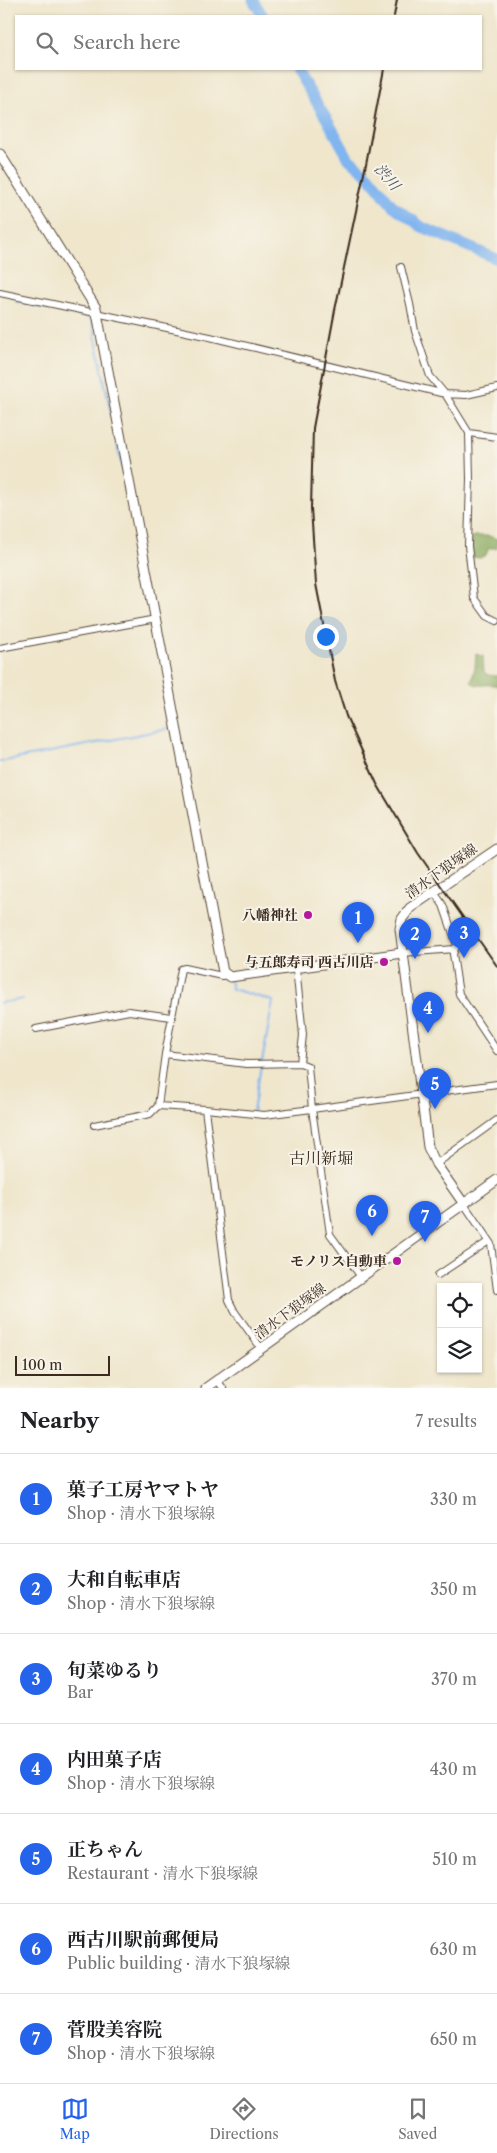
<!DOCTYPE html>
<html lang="en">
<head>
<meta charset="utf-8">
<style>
	:root { --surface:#fff; --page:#f2f2f2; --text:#202124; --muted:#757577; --line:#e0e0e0; --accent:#2563eb }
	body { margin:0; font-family:"Libre Caslon Text","Noto Serif JP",serif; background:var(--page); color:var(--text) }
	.controls { position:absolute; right:15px; bottom:15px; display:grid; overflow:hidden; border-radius:0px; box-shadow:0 1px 4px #0004 }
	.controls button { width:45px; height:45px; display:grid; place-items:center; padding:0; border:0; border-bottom:1px solid var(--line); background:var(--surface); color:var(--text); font:25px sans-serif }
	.scale { position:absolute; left:15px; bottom:12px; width:95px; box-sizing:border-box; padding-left:5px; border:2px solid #3b2a1e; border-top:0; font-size:14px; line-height:18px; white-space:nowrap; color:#3b2a1e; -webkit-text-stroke:4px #f7f3e8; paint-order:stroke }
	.you { position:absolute; left:325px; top:636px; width:18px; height:18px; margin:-12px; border:4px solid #fff; border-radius:50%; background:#1a73e8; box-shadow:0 0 0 8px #1a73e833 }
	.badge { display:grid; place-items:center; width:32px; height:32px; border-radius:50%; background:var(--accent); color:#fff; font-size:16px; font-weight:700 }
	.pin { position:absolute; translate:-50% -41px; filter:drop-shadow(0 1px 2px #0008) }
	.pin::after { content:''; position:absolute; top:26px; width:18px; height:15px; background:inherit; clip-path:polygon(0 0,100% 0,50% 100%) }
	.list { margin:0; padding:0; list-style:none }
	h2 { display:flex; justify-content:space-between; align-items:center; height:65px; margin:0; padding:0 20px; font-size:21px }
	h2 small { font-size:16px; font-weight:400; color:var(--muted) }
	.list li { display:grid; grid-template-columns:32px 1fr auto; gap:15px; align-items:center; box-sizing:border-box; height:90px; padding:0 20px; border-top:1px solid var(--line) }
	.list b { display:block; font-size:19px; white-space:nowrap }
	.list p { margin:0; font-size:16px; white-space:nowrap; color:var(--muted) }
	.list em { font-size:16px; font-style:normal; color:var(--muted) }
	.icon { flex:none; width:28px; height:28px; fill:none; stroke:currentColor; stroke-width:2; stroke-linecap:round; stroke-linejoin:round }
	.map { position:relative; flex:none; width:497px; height:1388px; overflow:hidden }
	.search { position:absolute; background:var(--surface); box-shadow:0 1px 4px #0004; left:15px; right:15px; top:15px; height:55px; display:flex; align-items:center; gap:12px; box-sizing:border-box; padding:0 18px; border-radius:0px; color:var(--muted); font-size:19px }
	.sheet { height:695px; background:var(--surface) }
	nav { display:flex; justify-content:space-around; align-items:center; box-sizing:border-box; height:70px; border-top:1px solid var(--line); background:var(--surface); font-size:14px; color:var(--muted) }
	nav a { display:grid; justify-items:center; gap:2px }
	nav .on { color:var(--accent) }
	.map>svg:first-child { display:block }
	.forest { fill:#8cac60; stroke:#646b3f }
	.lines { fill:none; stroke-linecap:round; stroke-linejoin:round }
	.stream { stroke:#81b5ef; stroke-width:2 }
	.river { stroke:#81b5ef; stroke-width:11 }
	.street-casing { stroke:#564638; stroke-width:8 }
	.secondary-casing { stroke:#564638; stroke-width:11 }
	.street { stroke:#fff; stroke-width:6 }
	.secondary { stroke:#fff; stroke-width:9 }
	.rail { stroke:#3b2a1e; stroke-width:2 }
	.poi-dot { fill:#b5179e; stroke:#f7f3e8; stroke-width:2 }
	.labels { text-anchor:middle; stroke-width:4; stroke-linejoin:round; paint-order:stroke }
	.street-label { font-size:14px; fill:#3b2a1e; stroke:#f7f3e8 }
	.poi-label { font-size:14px; font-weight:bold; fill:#3b2a1e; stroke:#f7f3e8; text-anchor:end }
	.water-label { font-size:15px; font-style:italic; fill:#50545d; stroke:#f7f3e8 }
	.quarter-label { font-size:16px; fill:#3b2a1e; stroke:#f7f3e8 }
</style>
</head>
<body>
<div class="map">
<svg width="497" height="1388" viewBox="0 0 497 1388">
	<rect width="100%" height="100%" fill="#f7f3e8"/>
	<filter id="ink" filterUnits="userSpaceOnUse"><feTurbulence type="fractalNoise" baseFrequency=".02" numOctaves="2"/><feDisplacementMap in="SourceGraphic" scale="10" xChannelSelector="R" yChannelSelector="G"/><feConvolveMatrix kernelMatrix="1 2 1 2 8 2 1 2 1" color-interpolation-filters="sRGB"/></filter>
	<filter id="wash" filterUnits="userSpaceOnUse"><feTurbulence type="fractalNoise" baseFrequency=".0096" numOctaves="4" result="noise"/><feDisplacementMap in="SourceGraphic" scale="20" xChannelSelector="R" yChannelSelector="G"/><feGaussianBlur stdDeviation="1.12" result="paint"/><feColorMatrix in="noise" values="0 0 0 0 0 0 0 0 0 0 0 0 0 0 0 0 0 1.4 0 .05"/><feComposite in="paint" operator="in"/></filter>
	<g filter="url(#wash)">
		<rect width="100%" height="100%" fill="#efe6cc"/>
		<path class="forest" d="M 473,536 L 489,536 L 497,539 L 497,548 L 489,548 L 486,555 L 480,558 L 473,557 L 471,547 Z
			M 476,654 L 483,656 L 484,672 L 488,675 L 497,676 L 497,686 C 487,682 480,689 471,682 L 475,667 Z"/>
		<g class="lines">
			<path class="stream" d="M 16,302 L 89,317 L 92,320 L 123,473
				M 0,762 L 172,728
				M 230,981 L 232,989 L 273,1001 L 262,1062
				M 0,1003 L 23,999
				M 253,1111 L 261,1066"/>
			<path class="river" d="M 253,0 L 263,16
				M 296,69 L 329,123 L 349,159 L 368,175 L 392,205 L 422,227 L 497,259"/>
		</g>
	</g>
	<g filter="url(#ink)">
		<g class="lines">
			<g class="street-casing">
				<path id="street" d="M 401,267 L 410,304 L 415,331 L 430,376 L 445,394 L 469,433 L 470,479 L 468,546 L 474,598 L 487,616 L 497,621
					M 0,293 L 210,337 L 445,394 L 466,395 L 497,388
					M 469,433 L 497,437
					M 0,648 L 156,619
					M 434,892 L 443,905 L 457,945 L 453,954 L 459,994 L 497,1051
					M 402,953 L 455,949
					M 296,968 L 303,1035 L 300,1063
					M 36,1029 L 129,1011 L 171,1017
					M 165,1054 L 246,1064 L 300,1063 L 308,1066 L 312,1109 L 497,1084
					M 158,1106 L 205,1109
					M 94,1125 L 150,1114 L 158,1106 L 165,1054 L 181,969 L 185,968 L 222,976 L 226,975
					M 436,1164 L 497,1120
					M 464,1204 L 491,1244 L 497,1290
					M 438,1275 L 489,1241
					M 261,1348 L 235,1312 L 229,1300 L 205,1109 L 264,1115 L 312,1109 L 330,1234 L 361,1277
					M 217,1380 L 223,1388"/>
			</g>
			<g class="secondary-casing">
				<path id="secondary" d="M 0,154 L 96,308 L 223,972 L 230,977 L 402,953
					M 464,1204 L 436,1164 L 428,1147 L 400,929 L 402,919 L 410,908 L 497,849
					M 206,1388 L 497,1180"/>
			</g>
			<use href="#street" class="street"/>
			<use href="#secondary" class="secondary"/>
			<path class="rail" d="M 394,16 L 397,0
				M 384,69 L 366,164 L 335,310 L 313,428 L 311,508 L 316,584 L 335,681 L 346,716 L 377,784 L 418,853 L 497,966"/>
		</g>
	</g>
	<g class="poi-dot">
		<circle cx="308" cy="915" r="5"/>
		<circle cx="384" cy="962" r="5"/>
		<circle cx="397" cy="1261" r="5"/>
	</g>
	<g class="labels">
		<g class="street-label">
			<text transform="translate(441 871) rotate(-35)" y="5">清水下狼塚線</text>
			<text transform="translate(290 1311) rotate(-36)" y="5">清水下狼塚線</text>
		</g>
		<g class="poi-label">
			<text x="298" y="920">八幡神社</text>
			<text x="374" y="967">与五郎寿司 西古川店</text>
			<text x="387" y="1266">モノリス自動車</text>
		</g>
		<g class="water-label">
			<text transform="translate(387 177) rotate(49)" y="5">渋川</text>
		</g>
		<g class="quarter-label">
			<text x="321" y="1164">古川新堀</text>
		</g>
	</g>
</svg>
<div class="controls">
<button><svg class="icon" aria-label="locate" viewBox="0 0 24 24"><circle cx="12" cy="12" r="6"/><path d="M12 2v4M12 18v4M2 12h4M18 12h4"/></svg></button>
<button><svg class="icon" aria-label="layers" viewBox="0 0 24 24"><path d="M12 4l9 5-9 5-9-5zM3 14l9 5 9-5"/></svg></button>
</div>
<div class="scale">100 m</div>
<div class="you"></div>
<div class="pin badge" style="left:358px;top:943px">1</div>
<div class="pin badge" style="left:415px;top:959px">2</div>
<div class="pin badge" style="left:464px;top:958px">3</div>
<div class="pin badge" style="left:428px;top:1033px">4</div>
<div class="pin badge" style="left:435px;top:1109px">5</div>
<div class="pin badge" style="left:372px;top:1236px">6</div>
<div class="pin badge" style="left:425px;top:1242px">7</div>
<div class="search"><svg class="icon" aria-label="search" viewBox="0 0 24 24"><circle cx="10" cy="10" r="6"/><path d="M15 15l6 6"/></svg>Search here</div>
</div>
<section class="sheet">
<h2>Nearby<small>7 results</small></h2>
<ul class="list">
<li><span class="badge">1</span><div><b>菓子工房ヤマトヤ</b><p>Shop · 清水下狼塚線</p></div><em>330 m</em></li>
<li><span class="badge">2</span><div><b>大和自転車店</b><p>Shop · 清水下狼塚線</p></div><em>350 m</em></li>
<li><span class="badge">3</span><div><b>旬菜ゆるり</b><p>Bar</p></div><em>370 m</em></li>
<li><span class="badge">4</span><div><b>内田菓子店</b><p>Shop · 清水下狼塚線</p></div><em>430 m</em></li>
<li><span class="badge">5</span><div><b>正ちゃん</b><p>Restaurant · 清水下狼塚線</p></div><em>510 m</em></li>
<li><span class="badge">6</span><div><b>西古川駅前郵便局</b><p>Public building · 清水下狼塚線</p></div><em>630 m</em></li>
<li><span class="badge">7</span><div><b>菅股美容院</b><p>Shop · 清水下狼塚線</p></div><em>650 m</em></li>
</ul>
</section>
<nav>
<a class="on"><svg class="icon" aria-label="map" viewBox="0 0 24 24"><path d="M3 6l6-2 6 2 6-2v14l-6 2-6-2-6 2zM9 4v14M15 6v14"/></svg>Map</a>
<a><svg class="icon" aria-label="directions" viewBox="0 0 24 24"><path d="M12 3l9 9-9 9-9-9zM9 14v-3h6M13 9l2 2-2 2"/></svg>Directions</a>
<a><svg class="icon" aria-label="saved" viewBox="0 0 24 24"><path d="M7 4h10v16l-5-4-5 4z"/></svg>Saved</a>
</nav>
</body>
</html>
